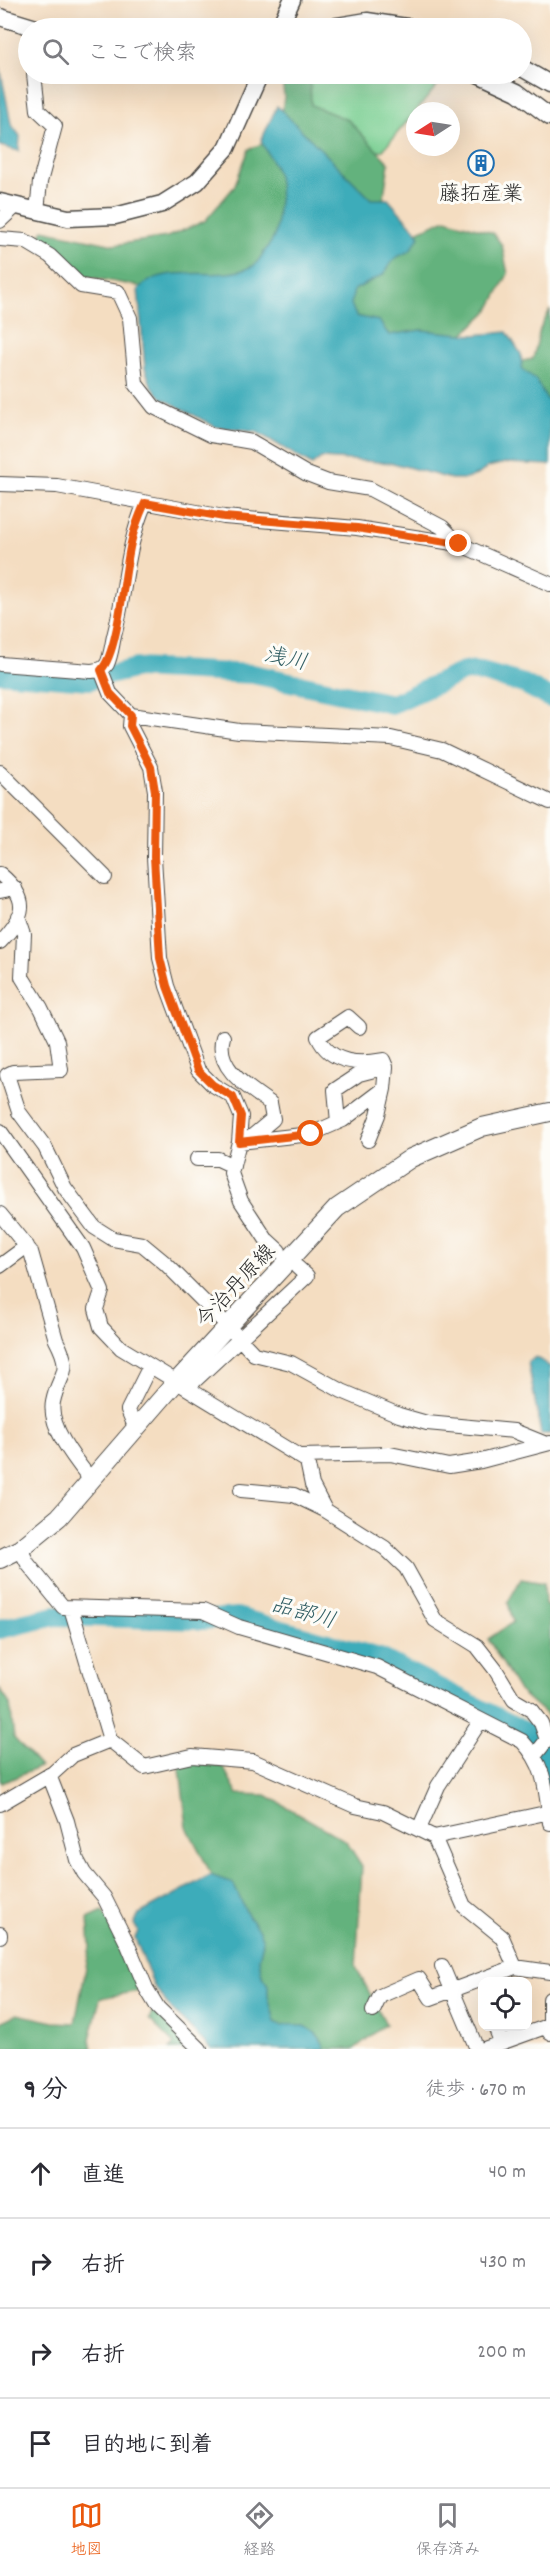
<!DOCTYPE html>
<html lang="ja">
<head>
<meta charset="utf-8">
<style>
	:root { --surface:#fff; --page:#f7f7f7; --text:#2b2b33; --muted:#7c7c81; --line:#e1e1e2; --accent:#ea580c }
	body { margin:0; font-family:Dekko,"Klee One",sans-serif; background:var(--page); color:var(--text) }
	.controls { position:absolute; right:18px; bottom:18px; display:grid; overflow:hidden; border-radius:12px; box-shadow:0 6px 24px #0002 }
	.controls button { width:54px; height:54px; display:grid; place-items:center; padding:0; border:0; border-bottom:2px solid var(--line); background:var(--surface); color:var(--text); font:30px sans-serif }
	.compass { position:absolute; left:406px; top:102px; width:54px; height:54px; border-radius:50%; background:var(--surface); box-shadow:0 6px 24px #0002; rotate:258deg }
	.stop { position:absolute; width:18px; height:18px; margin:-14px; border:4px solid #ea580c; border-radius:50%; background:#fff }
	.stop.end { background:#ea580c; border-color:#fff; box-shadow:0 2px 6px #0008 }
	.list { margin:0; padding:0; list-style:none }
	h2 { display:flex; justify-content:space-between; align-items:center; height:78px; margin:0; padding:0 24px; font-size:26px }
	h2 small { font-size:20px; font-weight:400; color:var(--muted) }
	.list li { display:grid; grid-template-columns:39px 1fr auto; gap:18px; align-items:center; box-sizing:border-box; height:90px; padding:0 24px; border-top:2px solid var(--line) }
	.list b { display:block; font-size:22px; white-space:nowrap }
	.list em { font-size:20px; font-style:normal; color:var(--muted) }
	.icon { flex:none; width:33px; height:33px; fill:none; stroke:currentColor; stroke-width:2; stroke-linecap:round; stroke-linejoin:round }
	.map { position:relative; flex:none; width:550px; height:2049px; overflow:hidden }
	.search { position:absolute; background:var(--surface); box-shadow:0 6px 24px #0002; left:18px; right:18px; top:18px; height:66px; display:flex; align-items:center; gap:15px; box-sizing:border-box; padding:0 21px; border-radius:33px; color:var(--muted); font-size:22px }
	.sheet { height:438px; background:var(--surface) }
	nav { display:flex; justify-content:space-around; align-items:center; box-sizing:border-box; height:84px; border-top:2px solid var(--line); background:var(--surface); font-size:16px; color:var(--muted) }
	nav a { display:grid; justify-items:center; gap:3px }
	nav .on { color:var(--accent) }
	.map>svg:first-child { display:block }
	.green { fill:#7acf93; stroke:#527d5f; stroke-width:1.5 }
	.forest { fill:#63b27d; stroke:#476e54; stroke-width:1.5 }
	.water { fill:#3dacba; stroke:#346c72; stroke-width:1.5 }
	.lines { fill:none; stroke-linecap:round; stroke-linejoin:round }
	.river { stroke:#3dacba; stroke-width:20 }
	.minor-casing { stroke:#494642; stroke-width:16 }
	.tertiary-casing { stroke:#494642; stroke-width:19 }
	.secondary-casing { stroke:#494642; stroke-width:20 }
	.minor { stroke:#fff; stroke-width:14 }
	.tertiary { stroke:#fff; stroke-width:16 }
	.secondary { stroke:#fff; stroke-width:18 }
	.route { stroke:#ea580c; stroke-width:8 }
	.labels { text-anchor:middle; stroke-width:6; stroke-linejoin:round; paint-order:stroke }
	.poi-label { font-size:21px; fill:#2b2b2b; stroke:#fdfcf7 }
	.street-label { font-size:21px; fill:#2b2b2b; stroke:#fdfcf7 }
	.water-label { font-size:22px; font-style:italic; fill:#325f64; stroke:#fdfcf7 }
</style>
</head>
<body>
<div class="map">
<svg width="550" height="2049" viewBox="0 0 550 2049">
	<rect width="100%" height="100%" fill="#fdfcf7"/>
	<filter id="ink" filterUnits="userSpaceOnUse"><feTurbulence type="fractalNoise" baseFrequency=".0167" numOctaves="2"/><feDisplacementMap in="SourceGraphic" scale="12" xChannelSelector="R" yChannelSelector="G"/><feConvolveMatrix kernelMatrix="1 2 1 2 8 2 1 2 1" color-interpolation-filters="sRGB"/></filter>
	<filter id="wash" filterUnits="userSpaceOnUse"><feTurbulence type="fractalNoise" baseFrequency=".008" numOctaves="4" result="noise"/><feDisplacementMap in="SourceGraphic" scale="24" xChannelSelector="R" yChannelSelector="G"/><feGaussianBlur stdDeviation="1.35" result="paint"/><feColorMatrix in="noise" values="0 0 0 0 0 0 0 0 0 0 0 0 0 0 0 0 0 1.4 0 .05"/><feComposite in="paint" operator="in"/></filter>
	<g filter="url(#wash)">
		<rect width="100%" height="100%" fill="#f4ddc1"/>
		<path class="green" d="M 278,74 L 447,74 L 383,150 L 361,157 L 293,98 L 276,75 Z"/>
		<path class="forest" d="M 290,74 L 308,74 L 310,77 L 311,105 L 348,120 L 389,163 L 380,221 L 398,240 L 446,219 L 493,233 L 502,245 L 508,274 L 489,310 L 452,345 L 507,364 L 533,359 L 540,329 L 550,310 L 550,415 L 262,286 L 179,294 L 84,276 L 38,239 L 43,230 L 114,245 L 167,237 L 205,221 L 234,187 L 249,149 L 278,138 L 284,97 L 282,76 Z
			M 521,1579 L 544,1583 L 545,1605 L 550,1608 L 550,1718 L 519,1691 L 488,1639 L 513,1622 L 508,1602 Z
			M 0,1689 L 10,1704 L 14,1738 L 40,1767 L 2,1783 L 0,1780 Z
			M 179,1761 L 223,1767 L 238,1794 L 266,1795 L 346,1841 L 362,1866 L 356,1967 L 386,2024 L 354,2049 L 281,2049 L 224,1899 L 187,1827 Z
			M 103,1911 L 127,1949 L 139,1990 C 126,1995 114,1994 100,1999 L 90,2039 L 92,2049 L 0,2049 L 0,2022 L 17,2014 L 54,2022 L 75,2023 L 90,1947 L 88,1918 Z
			M 154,2008 L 194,2049 L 170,2049 L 174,2044 L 149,2019 Z"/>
		<path class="water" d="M 0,67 L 11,124 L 20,136 L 19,151 L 0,146 Z
			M 277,106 L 371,199 L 388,199 L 420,235 L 410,251 L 395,258 L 383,275 L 354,290 L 351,304 L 356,316 L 379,321 L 389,335 L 421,330 L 473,335 L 507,332 L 521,354 L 522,369 L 536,380 L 547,400 L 550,400 L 550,465 L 505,463 L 488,467 L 479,474 L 466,479 L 451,479 L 393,463 L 321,458 L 312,465 L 257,432 L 216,427 L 162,398 L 152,387 L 145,368 L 138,289 C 170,259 216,285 253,266 C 257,264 261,257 264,252 C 274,239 276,236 277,219 C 282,179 281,177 261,141 Z
			M 536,1357 L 550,1367 L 550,1434 L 541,1434 L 528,1362 Z
			M 210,1875 L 233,1883 L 248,1916 L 259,1930 L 263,1942 L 259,1959 L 262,1976 L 268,1985 L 268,1996 L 275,2022 L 282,2026 C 301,2021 319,2029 325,2049 L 211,2049 L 171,2009 L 154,1986 L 135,1938 L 138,1931 L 134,1924 L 139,1914 Z"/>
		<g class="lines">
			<path class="river" d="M 0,673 L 89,680 L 137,668 L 253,674 L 392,704 L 465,671 L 481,672 L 524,684 L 550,698
				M 0,1629 L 55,1616 L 201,1620 L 237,1617 L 380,1658 L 530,1734 C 542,1743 547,1760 550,1775"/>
		</g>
	</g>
	<g filter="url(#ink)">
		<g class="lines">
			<g class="minor-casing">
				<path id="minor" d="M 34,74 L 38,110 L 55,126 L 40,182 L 37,211
					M 0,221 L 16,206
					M 0,239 L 25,241 L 50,256 L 81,286 L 118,292 L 130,318 L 136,384 L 154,407 L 211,435 L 252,442 L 307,474 L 328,482 L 370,489 L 442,527 L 459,544
					M 0,484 L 57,486 L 224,517 L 357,528 L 459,544 L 550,584
					M 0,664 L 91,671 C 98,670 103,670 107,664 C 111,656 112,645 114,636 C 126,592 126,546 145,503
					M 101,670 L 110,693 L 131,715 L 239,731 L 391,738 L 442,750 L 550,802
					M 131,715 L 130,726 L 151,767 L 155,791 L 154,857 L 160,958 L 167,986 L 198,1070 L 213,1085 L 233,1097 L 241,1116 L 239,1142 L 231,1173 L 241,1201 L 266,1239 L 279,1251
					M 0,772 L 105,877
					M 0,874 C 31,900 25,915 0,942
					M 0,891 L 15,888
					M 18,916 L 24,934 L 22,977 L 41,1008 L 57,1041 L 61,1070 L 13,1072 L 7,1075 L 19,1112 L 45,1147 L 65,1188 L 94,1227 L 113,1239 L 142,1244 L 165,1263 L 221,1319
					M 223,1037 C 214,1068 249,1088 270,1103 L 273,1119 L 249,1139
					M 338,1122 L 335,1090 L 359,1074 L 382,1068
					M 0,1131 L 83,1248 L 102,1291 L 96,1309 L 101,1327 L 121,1348 L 307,1461 L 312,1485 L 325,1510 L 385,1548 L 406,1568 L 435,1620 L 477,1646 L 495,1669 L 514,1700 L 531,1710 L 541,1723 L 547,1740 L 535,1755
					M 368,1140 L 378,1115 L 384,1089
					M 239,1142 L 311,1134 L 343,1120 L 384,1089 L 386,1067 L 383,1060 C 358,1065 330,1063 318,1037 L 348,1017 L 359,1027
					M 197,1159 L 218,1159 L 233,1166
					M 0,1214 L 31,1252 L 56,1340 C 74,1374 59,1372 53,1402 C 48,1427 77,1462 91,1480
					M 0,1266 L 27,1246
					M 234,1333 L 254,1354 L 291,1363 L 342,1391 L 399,1415 L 427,1423 L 514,1431 L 546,1444 L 550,1443
					M 187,1388 L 307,1276 L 297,1267
					M 136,1429 L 128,1410 L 150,1366
					M 300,1456 L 390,1454 L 449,1466 L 481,1461 L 546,1444
					M 241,1490 L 294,1495 L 325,1510
					M 20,1549 L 28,1564 L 63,1607 L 203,1611 L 239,1627 L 377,1667 L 522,1741 C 546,1766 546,1791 550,1823
					M 71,1608 L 110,1740 L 144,1767 L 192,1756 L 253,1761 L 355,1806 L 383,1812 L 434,1837 L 550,1812
					M 49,1775 L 67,1821 L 77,1860 L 84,1873 L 104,1897 L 128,1945 L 146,1988 L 158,2008 L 200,2049
					M 0,1804 L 53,1773 L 73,1755 L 110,1740
					M 419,1829 L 438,1786 L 481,1720
					M 434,1837 L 464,1906 L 502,1937 L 515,1967
					M 0,1934 L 0,1936
					M 442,1966 L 477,2049
					M 373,2011 L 380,1996 L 419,1979 L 431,1998 L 515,1967 L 550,1972
					M 495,2026 L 501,2042
					M 550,2033 L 550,1999
					M 484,2049 L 548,2026"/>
			</g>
			<g class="tertiary-casing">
				<path id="tertiary" d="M 0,17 L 36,28
					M 279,28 L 292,0
					M 325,28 L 367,21 L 413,28
					M 522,68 L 550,84
					M 478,74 L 517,92 L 550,117
					M 0,202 L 68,218 L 115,216 L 162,204 L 197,182 L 227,148 L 260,74"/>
			</g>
			<g class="secondary-casing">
				<path id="secondary" d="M 0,1559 L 20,1549 L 59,1517 L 176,1382 L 337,1208 L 411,1158 L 482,1127 L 550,1112"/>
			</g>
			<use href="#minor" class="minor"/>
			<use href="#tertiary" class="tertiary"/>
			<use href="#secondary" class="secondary"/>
		</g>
	</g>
	<g class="lines" filter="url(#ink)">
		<path class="route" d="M 311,1134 L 239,1142 L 241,1116 L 233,1097 L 213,1085 L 198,1070 L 167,986 L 160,958 L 154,857 L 155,791 L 151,767 L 130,726 L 131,715 L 110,693 L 101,670 C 119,652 124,571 131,543 C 134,529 139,516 145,503 L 224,517 L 357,528 L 459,544"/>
	</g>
	<defs>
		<g id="building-ring" transform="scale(1.35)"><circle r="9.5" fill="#fdfcf7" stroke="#1f6fb2" stroke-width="1.5"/><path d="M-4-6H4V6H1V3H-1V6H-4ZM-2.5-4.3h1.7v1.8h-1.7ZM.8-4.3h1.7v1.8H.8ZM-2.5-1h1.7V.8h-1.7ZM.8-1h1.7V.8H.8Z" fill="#1f6fb2"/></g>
	</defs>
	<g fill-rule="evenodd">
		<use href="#building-ring" x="481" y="163"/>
	</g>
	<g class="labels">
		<g class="poi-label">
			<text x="481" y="200">藤拓産業</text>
		</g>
		<g class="street-label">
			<text transform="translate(235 1285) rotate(-47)" y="7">今治丹原線</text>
		</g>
		<g class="water-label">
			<text transform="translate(286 657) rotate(12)" y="8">浅川</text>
			<text transform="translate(304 1611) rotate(16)" y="8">品部川</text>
		</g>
	</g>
</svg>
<div class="controls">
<button><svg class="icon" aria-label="locate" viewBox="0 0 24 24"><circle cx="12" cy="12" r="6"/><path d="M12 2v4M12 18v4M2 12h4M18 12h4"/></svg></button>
</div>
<svg class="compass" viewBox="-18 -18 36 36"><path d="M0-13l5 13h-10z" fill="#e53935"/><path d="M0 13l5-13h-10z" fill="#7c7c81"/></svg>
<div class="stop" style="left:311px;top:1134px"></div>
<div class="stop end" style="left:459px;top:544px"></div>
<div class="search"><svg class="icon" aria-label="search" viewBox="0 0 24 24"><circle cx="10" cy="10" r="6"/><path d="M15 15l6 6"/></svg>ここで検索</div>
</div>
<section class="sheet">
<h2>9 分<small>徒歩 · 670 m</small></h2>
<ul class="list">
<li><svg class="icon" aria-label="ahead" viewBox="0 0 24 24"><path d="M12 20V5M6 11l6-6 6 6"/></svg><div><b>直進</b></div><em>40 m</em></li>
<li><svg class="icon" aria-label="right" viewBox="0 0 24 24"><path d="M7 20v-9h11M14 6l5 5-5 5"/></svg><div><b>右折</b></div><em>430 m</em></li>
<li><svg class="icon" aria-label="right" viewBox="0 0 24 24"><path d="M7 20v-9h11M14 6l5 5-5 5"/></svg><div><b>右折</b></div><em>200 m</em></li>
<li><svg class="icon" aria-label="arrive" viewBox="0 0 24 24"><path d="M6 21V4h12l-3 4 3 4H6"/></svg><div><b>目的地に到着</b></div></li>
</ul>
</section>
<nav>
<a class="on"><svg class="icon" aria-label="map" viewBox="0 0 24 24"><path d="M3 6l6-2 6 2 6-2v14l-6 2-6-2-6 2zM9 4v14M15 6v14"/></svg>地図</a>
<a><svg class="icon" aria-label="directions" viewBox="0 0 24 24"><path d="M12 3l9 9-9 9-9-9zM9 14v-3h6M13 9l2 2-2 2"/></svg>経路</a>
<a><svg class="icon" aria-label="saved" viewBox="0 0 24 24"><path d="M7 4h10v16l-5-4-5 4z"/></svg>保存済み</a>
</nav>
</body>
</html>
